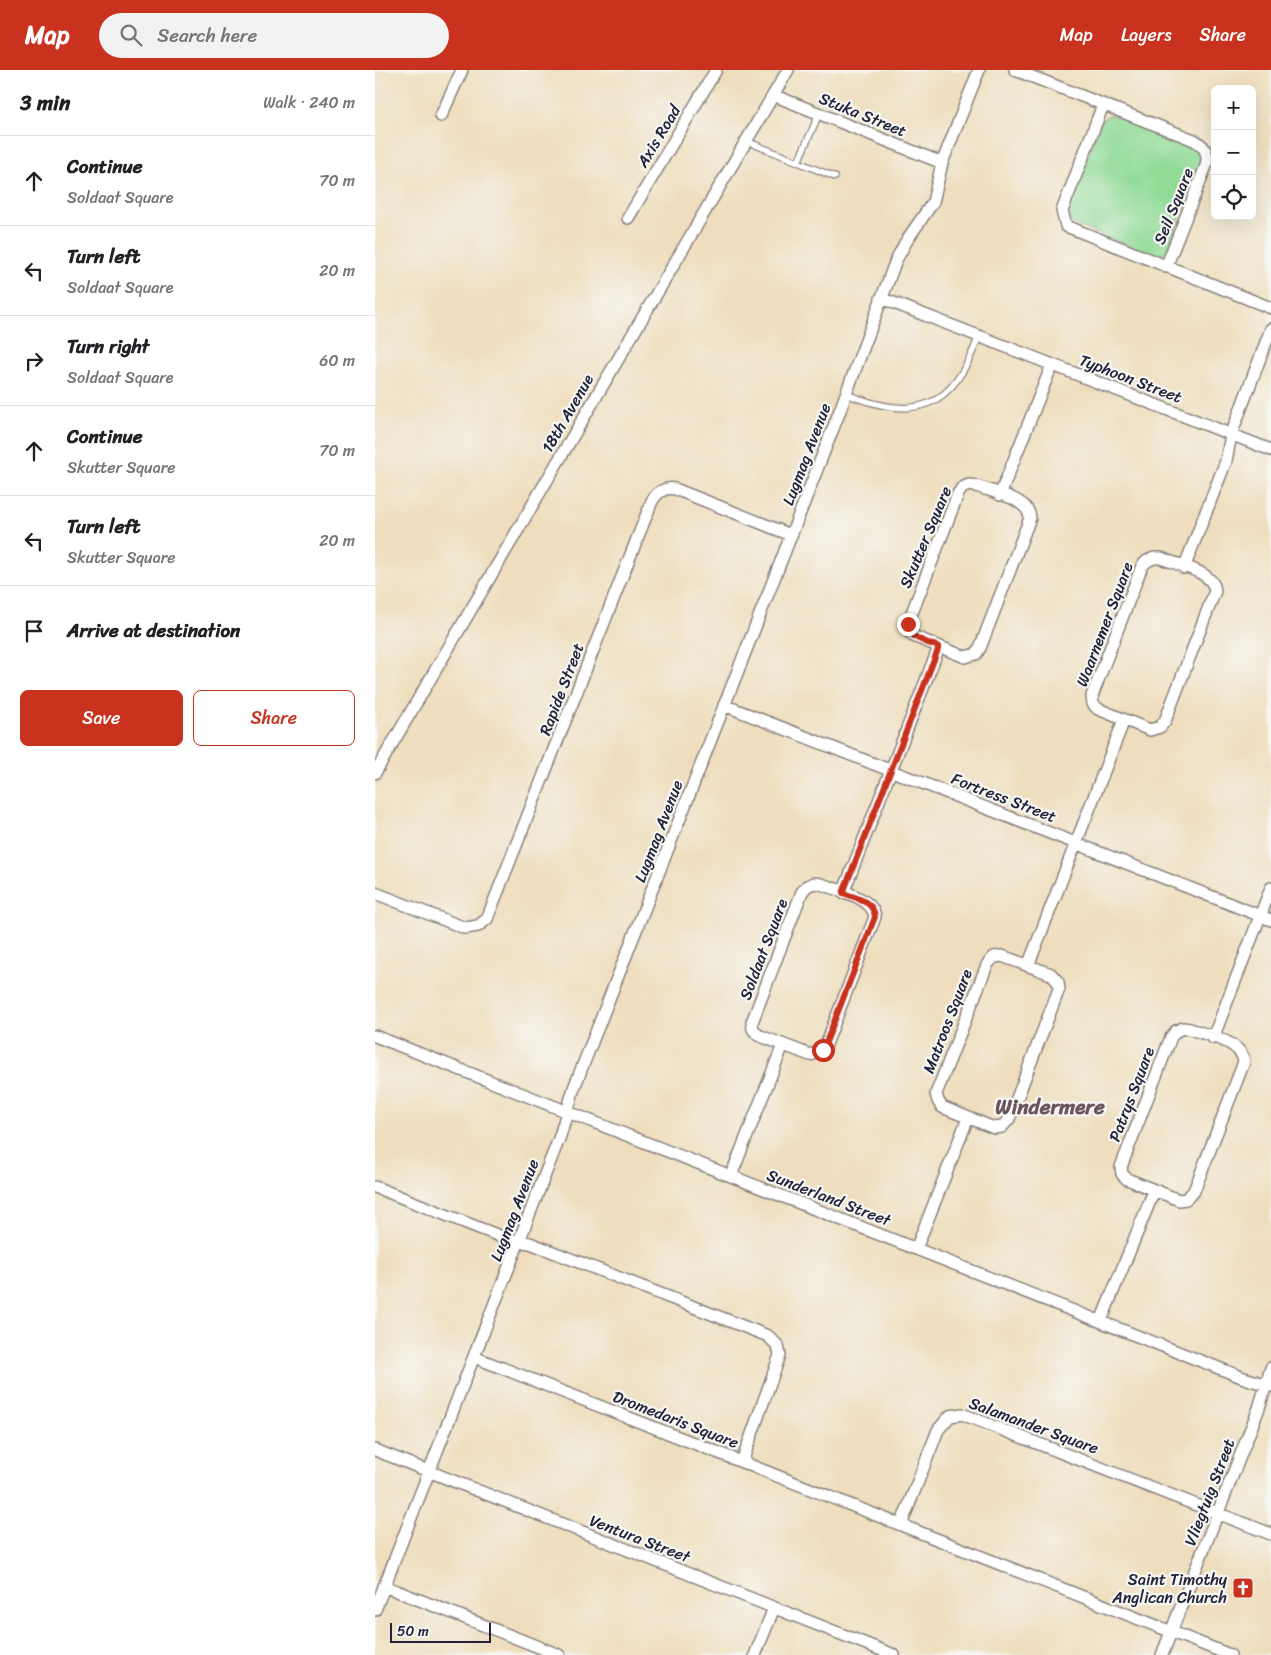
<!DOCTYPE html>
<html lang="en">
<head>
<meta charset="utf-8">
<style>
	:root { --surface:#fff; --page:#f2f2f2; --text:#202124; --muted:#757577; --line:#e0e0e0; --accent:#c8321e }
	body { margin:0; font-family:Sriracha,sans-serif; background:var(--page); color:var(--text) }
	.controls { position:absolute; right:15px; top:15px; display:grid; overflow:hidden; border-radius:8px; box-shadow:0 5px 20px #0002 }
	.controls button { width:45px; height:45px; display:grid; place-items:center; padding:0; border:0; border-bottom:1px solid var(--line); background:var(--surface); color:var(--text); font:25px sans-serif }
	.scale { position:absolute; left:15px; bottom:12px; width:101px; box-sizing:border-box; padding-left:5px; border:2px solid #22223b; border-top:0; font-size:14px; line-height:18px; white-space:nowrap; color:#22223b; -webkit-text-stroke:4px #f6f6f2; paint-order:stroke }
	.stop { position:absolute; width:15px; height:15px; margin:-11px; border:4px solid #c8321e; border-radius:50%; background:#fff }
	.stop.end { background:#c8321e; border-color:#fff; box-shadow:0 1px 5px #0008 }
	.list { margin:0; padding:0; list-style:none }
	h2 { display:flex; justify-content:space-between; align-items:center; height:65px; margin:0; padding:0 20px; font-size:21px }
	h2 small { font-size:16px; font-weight:400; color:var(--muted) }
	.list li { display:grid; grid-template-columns:32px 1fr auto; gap:15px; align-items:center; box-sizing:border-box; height:90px; padding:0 20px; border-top:1px solid var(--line) }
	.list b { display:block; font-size:19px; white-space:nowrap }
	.list p { margin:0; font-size:16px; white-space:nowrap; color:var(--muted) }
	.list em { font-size:16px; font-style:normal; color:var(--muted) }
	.actions { display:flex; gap:10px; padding:15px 20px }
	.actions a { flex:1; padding:11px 0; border:1px solid var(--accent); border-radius:8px; text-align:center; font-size:18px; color:var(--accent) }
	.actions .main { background:var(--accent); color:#fff }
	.icon { flex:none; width:28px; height:28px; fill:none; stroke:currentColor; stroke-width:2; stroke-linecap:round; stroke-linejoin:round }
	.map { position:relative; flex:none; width:896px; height:1585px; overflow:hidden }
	header { display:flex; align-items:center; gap:30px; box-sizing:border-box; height:70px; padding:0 25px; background:var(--accent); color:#fff }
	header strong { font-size:24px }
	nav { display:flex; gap:28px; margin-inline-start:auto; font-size:18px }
	.search { width:350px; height:45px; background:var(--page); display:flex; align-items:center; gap:12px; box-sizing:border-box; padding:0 18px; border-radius:28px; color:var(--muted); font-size:19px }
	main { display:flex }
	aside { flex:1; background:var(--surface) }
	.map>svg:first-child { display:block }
	.green { fill:#91db97; stroke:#5a7e69 }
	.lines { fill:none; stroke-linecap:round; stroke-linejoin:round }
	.lane-casing { stroke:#88807c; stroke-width:8 }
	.street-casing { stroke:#88807c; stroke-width:14 }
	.lane { stroke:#fff; stroke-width:5.5 }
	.street { stroke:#fff; stroke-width:11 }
	.route { stroke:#c8321e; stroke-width:6 }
	.labels { text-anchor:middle; stroke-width:4.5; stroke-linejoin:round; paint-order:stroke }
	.street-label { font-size:16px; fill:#22223b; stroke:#f6f6f2 }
	.poi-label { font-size:16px; fill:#22223b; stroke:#f6f6f2; text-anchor:end }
	.district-label { font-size:21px; font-weight:bold; fill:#6b545d; stroke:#f6f6f2 }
</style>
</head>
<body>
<header>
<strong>Map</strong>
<div class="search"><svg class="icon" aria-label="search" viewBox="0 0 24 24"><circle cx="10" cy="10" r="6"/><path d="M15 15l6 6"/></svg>Search here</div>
<nav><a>Map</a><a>Layers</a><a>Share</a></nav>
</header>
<main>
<aside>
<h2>3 min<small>Walk · 240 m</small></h2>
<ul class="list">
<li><svg class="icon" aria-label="ahead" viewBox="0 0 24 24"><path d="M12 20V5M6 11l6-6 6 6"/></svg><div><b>Continue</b><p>Soldaat Square</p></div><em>70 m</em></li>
<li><svg class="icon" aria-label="left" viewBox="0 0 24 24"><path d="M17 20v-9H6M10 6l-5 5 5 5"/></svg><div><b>Turn left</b><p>Soldaat Square</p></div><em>20 m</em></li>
<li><svg class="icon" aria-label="right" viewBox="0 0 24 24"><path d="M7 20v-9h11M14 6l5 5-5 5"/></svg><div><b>Turn right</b><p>Soldaat Square</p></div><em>60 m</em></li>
<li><svg class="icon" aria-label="ahead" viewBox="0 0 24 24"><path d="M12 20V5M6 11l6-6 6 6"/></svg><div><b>Continue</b><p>Skutter Square</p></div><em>70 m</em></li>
<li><svg class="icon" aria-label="left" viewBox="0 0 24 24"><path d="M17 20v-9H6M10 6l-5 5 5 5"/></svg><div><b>Turn left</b><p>Skutter Square</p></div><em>20 m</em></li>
<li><svg class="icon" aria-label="arrive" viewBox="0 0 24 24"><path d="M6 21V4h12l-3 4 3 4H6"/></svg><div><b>Arrive at destination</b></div></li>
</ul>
<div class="actions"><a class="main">Save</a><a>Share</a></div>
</aside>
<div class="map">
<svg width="896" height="1585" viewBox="0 0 896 1585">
	<rect width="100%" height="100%" fill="#f6f6f2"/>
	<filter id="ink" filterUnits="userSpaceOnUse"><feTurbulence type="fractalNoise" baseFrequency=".02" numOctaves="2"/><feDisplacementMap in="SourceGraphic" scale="10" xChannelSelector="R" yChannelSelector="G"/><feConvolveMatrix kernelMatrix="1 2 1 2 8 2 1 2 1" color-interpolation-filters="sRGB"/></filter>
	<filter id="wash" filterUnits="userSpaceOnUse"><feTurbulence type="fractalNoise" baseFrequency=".0096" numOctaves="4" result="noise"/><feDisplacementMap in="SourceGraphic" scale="20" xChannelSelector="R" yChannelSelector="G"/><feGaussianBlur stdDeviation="1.12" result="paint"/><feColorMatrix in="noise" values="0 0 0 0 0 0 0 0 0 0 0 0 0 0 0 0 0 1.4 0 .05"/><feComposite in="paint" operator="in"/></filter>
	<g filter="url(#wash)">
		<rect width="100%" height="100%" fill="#efdebd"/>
		<path class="green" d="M 734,45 L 743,46 L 817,75 L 826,83 L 827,93 L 791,183 L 783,187 L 696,153 L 692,139 L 726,51 Z"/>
	</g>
	<g filter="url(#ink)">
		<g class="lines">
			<g class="lane-casing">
				<path id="lane" d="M 371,71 L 460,107
					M 423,92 L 444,44
					M 471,324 C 543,352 577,339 604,266"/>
			</g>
			<g class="street-casing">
				<path id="street" d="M 640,0 L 819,70 C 830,76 834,84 831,96 L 791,197
					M 398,25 L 567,93
					M 728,35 L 687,141 L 691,156 L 896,238
					M 66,46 L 87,0
					M 253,148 L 341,0
					M 506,228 L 896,380
					M 594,415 L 601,416 C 617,422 654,428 655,448 L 605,578 L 601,584 L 590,587 L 538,566 L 534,561 L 533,553 L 583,424 L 587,418 Z
					M 625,425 L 677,295
					M 779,488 L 786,488 C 802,495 839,501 840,521 L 790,651 L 785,657 L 775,660 L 723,639 L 718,634 L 717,626 L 767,496 L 772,491 Z
					M 809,498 L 851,391 L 856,365 L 896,259
					M 349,635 L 896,850
					M 0,703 L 413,0
					M 439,813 L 446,814 C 462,820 498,827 500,847 L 450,977 L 445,982 L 435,985 L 383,965 L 378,959 L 377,952 L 427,822 L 432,816 Z
					M 0,823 L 90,858 L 103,856 L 112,849 L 277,431 C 282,422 290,417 300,419 L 416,465
					M 468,823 L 564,577
					M 627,886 L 676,904 L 683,912 L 684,919 L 634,1049 L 627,1057 L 619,1058 L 567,1037 L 563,1031 L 561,1024 L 612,895 L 619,887 Z
					M 653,896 L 749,650
					M 808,958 L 815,959 C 831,965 867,971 869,992 L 819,1121 L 811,1129 L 804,1130 L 752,1109 L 747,1104 L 746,1097 L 796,967 L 801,961 Z
					M 0,966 L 869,1308 L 896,1316
					M 838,968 L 896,818
					M 356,1106 L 408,975
					M 0,1117 L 132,1169 L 155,1173 L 393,1266 L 403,1276 L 405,1285 L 367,1392 L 99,1287
					M 541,1179 L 593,1048
					M 726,1251 L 779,1121
					M 0,1380 L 519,1585
					M 367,1392 L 526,1455
					M 9,1516 L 184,1585
					M 0,1540 L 185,1066 L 199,1018 L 461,351 L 521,190 L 532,170 L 558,132 L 567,93 L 604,0
					M 380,1585 L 399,1538
					M 787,1585 L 884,1338 L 896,1298
					M 855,1585 L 526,1455 L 563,1360 L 575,1346 L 587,1344 L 896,1464"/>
			</g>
			<use href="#lane" class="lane"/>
			<use href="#street" class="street"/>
		</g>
	</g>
	<g class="lines" filter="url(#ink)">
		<path class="route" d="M 448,980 L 500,847 C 499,831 481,828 468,823 L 564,577 C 551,572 534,569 533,554"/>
	</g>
	<defs>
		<g id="church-square" transform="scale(1.125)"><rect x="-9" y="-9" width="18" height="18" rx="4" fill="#c8321e" stroke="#f6f6f2"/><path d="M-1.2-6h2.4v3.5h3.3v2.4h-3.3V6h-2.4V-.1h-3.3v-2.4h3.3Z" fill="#fff"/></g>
	</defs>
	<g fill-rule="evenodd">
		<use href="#church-square" x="868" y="1518"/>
	</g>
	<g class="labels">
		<g class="street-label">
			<text transform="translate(488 44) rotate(22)" y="6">Stuka Street</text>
			<text transform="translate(283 66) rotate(-59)" y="6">Axis Road</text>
			<text transform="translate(798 136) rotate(-68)" y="6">Seil Square</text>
			<text transform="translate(756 308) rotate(21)" y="6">Typhoon Street</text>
			<text transform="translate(192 343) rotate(-60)" y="6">18th Avenue</text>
			<text transform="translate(431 384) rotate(-69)" y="6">Lugmag Avenue</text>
			<text transform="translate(550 467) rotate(-67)" y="6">Skutter Square</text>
			<text transform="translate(729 554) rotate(-69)" y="6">Waarnemer Square</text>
			<text transform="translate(186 619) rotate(-69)" y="6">Rapide Street</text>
			<text transform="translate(629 727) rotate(21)" y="6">Fortress Street</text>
			<text transform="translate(283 761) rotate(-69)" y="6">Lugmag Avenue</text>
			<text transform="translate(388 879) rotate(-69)" y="6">Soldaat Square</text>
			<text transform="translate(572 951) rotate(-69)" y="6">Matroos Square</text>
			<text transform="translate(756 1024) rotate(-69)" y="6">Patrys Square</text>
			<text transform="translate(454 1127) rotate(21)" y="6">Sunderland Street</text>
			<text transform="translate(139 1140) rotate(-69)" y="6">Lugmag Avenue</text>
			<text transform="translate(301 1349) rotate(21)" y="6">Dromedaris Square</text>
			<text transform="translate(659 1355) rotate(20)" y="6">Salamander Square</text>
			<text transform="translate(834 1422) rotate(-69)" y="6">Vliegtuig Street</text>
			<text transform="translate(265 1468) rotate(21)" y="6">Ventura Street</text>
		</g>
		<g class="poi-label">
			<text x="852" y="1515">Saint Timothy<tspan x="852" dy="18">Anglican Church</tspan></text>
		</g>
		<g class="district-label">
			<text x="675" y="1044">Windermere</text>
		</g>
	</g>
</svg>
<div class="controls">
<button>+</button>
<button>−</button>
<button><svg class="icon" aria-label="locate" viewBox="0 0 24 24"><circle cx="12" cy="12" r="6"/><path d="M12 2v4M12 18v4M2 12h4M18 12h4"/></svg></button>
</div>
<div class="scale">50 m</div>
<div class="stop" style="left:448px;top:980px"></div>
<div class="stop end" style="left:533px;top:554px"></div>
</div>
</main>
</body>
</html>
